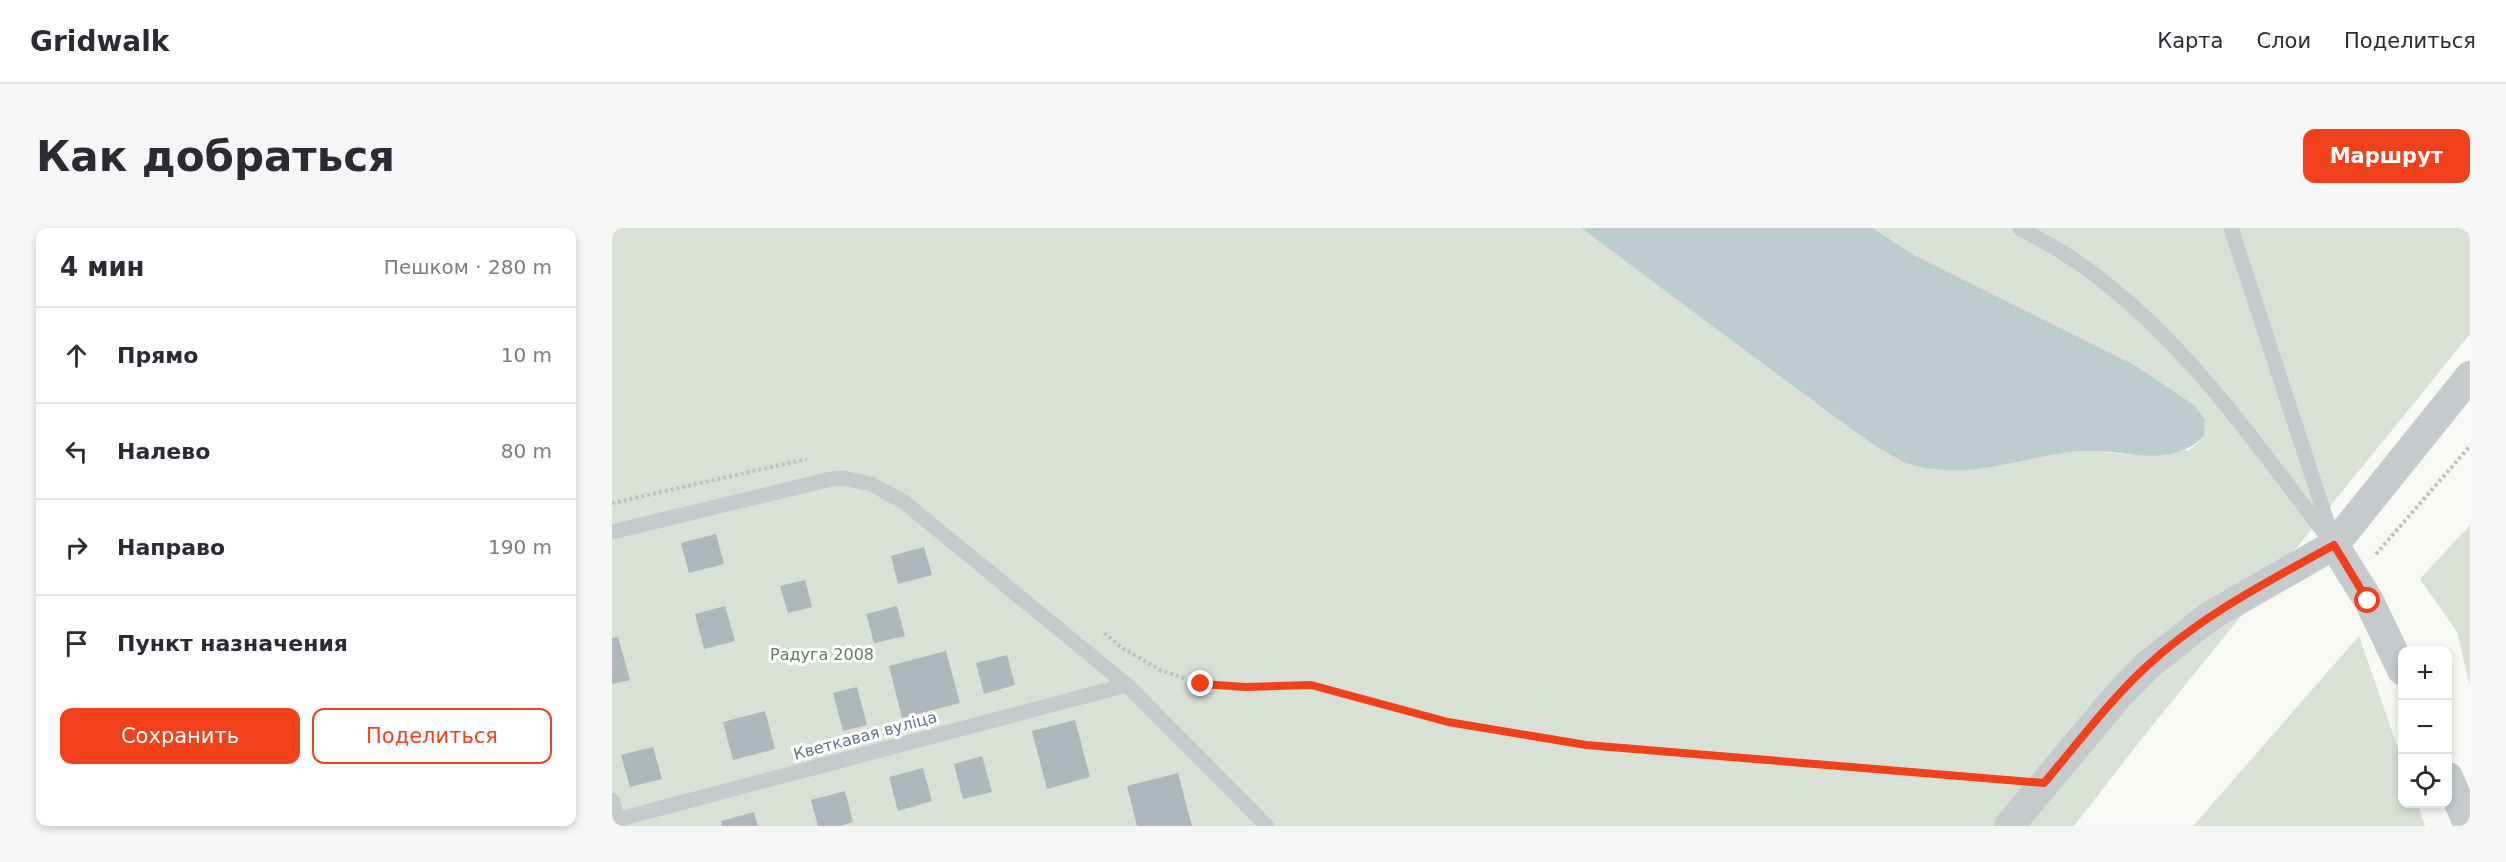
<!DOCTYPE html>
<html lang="ru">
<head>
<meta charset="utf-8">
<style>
	:root { --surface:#fff; --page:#f7f7f7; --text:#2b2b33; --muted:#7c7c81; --line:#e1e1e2; --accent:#f1401c }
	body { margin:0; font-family:"DejaVu Sans",sans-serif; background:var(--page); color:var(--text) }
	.controls { position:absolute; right:18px; bottom:18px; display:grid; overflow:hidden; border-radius:12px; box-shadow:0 3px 9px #0003 }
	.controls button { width:54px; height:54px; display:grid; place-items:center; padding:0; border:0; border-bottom:2px solid var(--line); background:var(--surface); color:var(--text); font:30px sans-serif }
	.stop { position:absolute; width:18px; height:18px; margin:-14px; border:4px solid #f1401c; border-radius:50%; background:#fff }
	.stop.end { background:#f1401c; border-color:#fff; box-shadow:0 2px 6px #0008 }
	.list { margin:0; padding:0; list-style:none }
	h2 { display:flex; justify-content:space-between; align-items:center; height:78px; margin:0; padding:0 24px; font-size:26px }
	h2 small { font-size:20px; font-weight:400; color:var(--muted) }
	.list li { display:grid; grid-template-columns:39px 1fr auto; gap:18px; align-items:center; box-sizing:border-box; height:96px; padding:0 24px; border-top:2px solid var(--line) }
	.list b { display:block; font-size:22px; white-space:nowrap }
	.list em { font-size:20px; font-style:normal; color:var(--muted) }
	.actions { display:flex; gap:12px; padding:18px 24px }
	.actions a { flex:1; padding:14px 0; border:2px solid var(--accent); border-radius:12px; text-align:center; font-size:21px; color:var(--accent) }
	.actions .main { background:var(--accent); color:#fff }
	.icon { flex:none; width:33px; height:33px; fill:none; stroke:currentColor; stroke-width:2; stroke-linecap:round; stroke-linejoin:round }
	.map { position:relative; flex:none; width:1858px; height:598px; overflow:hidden; border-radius:12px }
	header { display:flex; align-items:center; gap:36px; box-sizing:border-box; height:84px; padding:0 30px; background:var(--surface); border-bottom:2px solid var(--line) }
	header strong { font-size:28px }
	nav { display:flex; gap:33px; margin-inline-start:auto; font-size:21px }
	.intro { display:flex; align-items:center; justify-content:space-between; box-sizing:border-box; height:144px; padding:0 36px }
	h1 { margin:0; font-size:42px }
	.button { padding:15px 27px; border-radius:12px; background:var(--accent); color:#fff; font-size:21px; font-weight:700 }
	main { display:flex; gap:36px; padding:0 36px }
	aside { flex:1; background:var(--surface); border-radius:12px; box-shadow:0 3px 9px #0003 }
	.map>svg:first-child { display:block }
	.green { fill:#d9e0d5 }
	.water { fill:#becbcf }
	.building { fill:#adb7bc }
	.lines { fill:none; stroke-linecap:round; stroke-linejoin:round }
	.path { stroke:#bec1c3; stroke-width:4; stroke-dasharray:3 3; stroke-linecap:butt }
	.lane { stroke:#c5cacd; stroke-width:15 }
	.street { stroke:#c5cacd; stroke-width:30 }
	.route { stroke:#f1401c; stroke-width:8 }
	.labels { text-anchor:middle; stroke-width:6; stroke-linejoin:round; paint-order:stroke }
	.park-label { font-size:16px; fill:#667960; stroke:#fff }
	.street-label { font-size:16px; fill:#607582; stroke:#fff }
</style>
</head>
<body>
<header>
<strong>Gridwalk</strong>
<nav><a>Карта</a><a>Слои</a><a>Поделиться</a></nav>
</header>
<div class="intro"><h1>Как добраться</h1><a class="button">Маршрут</a></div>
<main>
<aside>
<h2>4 мин<small>Пешком · 280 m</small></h2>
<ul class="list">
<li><svg class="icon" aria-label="ahead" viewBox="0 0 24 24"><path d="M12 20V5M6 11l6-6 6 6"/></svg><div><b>Прямо</b></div><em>10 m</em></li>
<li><svg class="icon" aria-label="left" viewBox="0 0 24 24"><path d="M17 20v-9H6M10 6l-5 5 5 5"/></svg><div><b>Налево</b></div><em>80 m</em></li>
<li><svg class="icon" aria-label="right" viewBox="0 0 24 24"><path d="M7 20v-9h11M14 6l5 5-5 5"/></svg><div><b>Направо</b></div><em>190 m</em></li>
<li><svg class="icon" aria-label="arrive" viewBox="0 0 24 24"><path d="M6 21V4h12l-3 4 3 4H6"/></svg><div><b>Пункт назначения</b></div></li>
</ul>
<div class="actions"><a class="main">Сохранить</a><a>Поделиться</a></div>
</aside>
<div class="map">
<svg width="1858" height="598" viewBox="0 0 1858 598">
	<rect width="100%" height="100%" fill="#f8f8f4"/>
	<path class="green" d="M 0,0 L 969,0 L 1175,153 L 1368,241 L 1440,225 L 1477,223 L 1523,227 L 1577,222 L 1592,210 L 1593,192 L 1521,136 L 1302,27 L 1261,0 L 1858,0 L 1858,106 L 1535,504 L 1462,598 L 0,598 Z
		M 1858,297 L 1858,458 L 1845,404 L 1808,351 Z
		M 1747,408 L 1790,532 L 1790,576 L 1806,576 L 1813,598 L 1581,598 Z"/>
	<path class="water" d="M 969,0 L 1261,0 L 1302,27 L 1521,136 L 1582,177 L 1593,192 L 1592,209 C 1556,241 1518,222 1475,223 C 1427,224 1378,246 1332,242 C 1320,241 1303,239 1292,234 C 1255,215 1221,187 1187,162 C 1114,109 1042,54 969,0 Z"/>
	<path class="building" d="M 104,306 L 112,336 L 77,345 L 69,315 Z
		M 312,319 L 320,347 L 286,356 L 279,328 Z
		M 193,352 L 200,379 L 176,385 L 168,358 Z
		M 113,378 L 123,413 L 92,421 L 83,386 Z
		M 285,378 L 293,408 L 262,415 L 254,386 Z
		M 6,409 L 18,452 L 0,456 L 0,410 Z
		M 334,423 L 348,475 L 290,490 L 277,438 Z
		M 395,427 L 403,457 L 372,466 L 364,435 Z
		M 245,459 L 255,497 L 231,503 L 221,465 Z
		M 153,483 L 163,521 L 121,532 L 111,494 Z
		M 463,492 L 478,549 L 435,561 L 420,503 Z
		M 41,519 L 50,551 L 18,559 L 9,527 Z
		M 370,528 L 380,564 L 351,571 L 342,536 Z
		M 311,540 L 320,573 L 286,583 L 277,549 Z
		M 566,545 L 580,598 L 525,598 L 515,558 Z
		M 233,563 L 241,594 L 228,598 L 206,598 L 199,572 Z
		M 142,584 L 146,598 L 110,598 L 109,593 Z"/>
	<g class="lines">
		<path class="path" d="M 0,275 L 195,231
			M 1764,326 L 1858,218
			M 492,405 L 512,421 L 548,442 L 589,456 L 633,459 L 699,457 L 836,494 L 974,517 L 1396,552"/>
		<path class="lane" d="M 1408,0 C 1425,10 1443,19 1459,30 C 1568,102 1643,216 1722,317
			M 1619,0 L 1719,306
			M 0,304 L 219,251 L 231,250 L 259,256 L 292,274 L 515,457 L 655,598
			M 0,572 L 7,598
			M 0,593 L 515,457"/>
		<path class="street" d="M 1722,317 L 1757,373 L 1790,442
			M 1836,549 L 1857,598
			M 1397,598 L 1505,469 L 1535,438 L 1598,388 L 1722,317 L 1858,148"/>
	</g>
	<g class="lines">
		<path class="route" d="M 589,456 L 633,459 L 699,457 L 836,494 L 974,517 L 1432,555 C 1466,515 1497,473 1535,438 C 1590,387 1657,353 1722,317 L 1756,373"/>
	</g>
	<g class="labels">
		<g class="park-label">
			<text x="210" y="432">Радуга 2008</text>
		</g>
		<g class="street-label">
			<text transform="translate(253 507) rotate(-15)" y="6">Кветкавая вуліца</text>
		</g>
	</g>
</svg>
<div class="controls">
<button>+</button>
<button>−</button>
<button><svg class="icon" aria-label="locate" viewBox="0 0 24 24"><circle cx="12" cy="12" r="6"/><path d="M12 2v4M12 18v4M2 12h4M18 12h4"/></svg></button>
</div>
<div class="stop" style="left:1756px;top:373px"></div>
<div class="stop end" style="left:589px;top:456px"></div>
</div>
</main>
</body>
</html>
